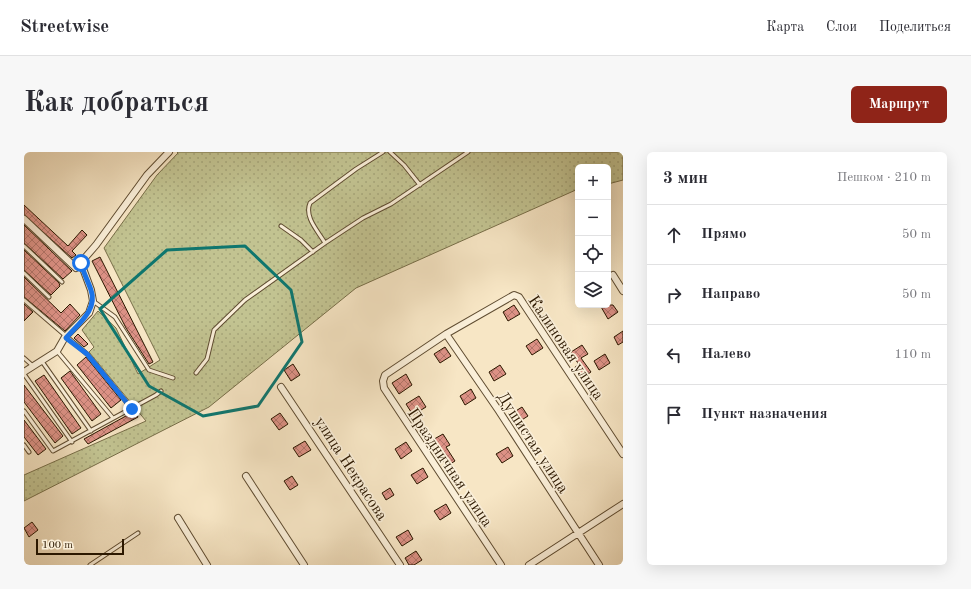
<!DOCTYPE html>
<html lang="ru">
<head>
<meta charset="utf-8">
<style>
	:root { --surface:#fff; --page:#f7f7f7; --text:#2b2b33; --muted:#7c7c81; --line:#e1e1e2; --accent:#8f2418 }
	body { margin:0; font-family:"Old Standard TT",serif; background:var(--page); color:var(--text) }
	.controls { position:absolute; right:12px; top:12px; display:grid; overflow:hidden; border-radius:6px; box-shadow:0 4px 16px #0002 }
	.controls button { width:36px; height:36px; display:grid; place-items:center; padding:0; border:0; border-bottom:1px solid var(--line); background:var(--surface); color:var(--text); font:20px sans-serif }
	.scale { position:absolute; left:12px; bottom:10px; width:88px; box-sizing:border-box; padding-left:4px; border:2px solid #2c1800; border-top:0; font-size:11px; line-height:14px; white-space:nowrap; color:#2c1800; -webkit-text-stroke:3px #faefd9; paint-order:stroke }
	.stop { position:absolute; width:12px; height:12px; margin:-9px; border:3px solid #1a73e8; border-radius:50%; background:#fff }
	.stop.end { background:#1a73e8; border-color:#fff; box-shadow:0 1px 4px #0008 }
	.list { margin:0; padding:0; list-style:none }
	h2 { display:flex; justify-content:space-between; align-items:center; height:52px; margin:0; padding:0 16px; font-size:17px }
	h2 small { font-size:13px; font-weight:400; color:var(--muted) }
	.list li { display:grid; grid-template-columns:26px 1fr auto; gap:12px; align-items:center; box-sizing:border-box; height:60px; padding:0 16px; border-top:1px solid var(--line) }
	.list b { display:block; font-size:15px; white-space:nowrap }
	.list em { font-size:13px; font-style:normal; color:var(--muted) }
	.icon { flex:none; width:22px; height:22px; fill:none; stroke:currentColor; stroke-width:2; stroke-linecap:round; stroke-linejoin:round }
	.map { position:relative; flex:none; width:599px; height:413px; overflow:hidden; border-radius:6px }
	header { display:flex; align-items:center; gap:24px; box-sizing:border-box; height:56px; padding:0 20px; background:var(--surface); border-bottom:1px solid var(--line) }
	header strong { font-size:19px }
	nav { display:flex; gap:22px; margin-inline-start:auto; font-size:14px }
	.intro { display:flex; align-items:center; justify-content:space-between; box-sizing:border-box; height:96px; padding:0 24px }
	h1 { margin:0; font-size:28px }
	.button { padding:10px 18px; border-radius:6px; background:var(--accent); color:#fff; font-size:14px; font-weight:700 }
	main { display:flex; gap:24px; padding:0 24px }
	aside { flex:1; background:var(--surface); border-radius:6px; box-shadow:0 4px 16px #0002 }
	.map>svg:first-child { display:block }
	.grass { fill:url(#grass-dots); stroke:#776e48 }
	.building { fill:url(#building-cross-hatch); stroke:#2c1800 }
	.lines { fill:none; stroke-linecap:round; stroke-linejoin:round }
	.service-casing { stroke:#5f4c31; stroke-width:5 }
	.minor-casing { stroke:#5f4c31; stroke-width:8 }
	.service { stroke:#faefd9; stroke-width:3 }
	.minor { stroke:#faefd9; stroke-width:6 }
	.route { stroke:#1a73e8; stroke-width:5 }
	.marked { fill:none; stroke:#0f766e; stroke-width:3; stroke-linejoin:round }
	.labels { text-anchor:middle; stroke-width:3.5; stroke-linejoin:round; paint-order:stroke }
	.street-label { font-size:16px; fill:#2c1800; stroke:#faefd9 }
</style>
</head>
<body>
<header>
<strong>Streetwise</strong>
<nav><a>Карта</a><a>Слои</a><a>Поделиться</a></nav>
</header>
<div class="intro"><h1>Как добраться</h1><a class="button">Маршрут</a></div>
<main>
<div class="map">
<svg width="599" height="413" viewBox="0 0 599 413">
	<defs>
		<pattern id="grass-dots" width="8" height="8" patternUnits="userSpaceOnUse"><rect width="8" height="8" fill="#c2c391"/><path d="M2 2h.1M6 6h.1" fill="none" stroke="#a7a77b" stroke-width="1.8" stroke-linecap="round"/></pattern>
		<pattern id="building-cross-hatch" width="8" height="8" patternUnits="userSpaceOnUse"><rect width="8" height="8" fill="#dc9185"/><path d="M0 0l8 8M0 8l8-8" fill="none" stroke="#b3756a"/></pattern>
	</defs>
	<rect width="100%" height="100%" fill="#f7e6c5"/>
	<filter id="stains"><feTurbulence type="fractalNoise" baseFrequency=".005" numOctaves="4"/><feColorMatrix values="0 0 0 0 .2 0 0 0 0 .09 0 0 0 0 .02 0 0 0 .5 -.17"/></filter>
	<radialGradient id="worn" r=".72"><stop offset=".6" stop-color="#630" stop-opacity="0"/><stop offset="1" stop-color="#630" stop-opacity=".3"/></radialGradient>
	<path class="grass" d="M 153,0 L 599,0 L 599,28 L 584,32 L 584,15 L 554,15 L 554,37 L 332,136 L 185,255 L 0,349 L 0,323 L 122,269 L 65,200 L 70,195 L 58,178 L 74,159 L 92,176 L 114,222 L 136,208 L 80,96 L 133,23 L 154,1 Z"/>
	<path class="building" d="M 0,53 L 44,94 L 58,78 L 63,83 L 48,99 L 52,103 L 48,106 L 0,63 Z
		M 0,73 L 48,119 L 39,127 L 0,91 Z
		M 0,98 L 35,131 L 36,134 L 27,143 L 0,118 Z
		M 76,105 L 129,210 L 125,212 L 102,176 L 68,109 Z
		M 0,125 L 37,161 L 46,152 L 56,163 L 41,179 L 0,145 Z
		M 0,152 L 9,160 L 0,169 Z
		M 490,153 L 496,162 L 484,169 L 479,160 Z
		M 576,153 L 589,153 L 594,160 L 584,167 Z
		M 599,179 L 599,190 L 594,193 L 590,185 Z
		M 54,182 L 64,192 L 60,195 L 50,186 Z
		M 513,187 L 519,196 L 508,203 L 502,194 Z
		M 558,193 L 564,202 L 557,206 L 567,220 L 558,226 L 551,215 L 555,213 L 547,200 Z
		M 421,195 L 427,204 L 416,211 L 410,202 Z
		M 581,202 L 586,211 L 575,218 L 570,209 Z
		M 62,205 L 97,248 L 87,256 L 53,213 Z
		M 269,212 L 276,223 L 267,229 L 260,218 Z
		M 476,213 L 482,222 L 470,229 L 465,220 Z
		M 46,219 L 77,262 L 68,269 L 37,226 Z
		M 382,222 L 388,233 L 375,242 L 368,231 Z
		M 20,223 L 57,276 L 48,282 L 11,229 Z
		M 0,233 L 39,284 L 31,291 L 0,250 Z
		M 447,237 L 452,246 L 441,253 L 436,244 Z
		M 395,244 L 402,255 L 389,263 L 382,252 Z
		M 498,255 L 504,264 L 493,271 L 487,262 Z
		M 111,259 L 114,265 L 64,292 L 60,287 Z
		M 256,261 L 264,272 L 255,278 L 247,267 Z
		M 0,268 L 22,297 L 14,303 L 0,285 Z
		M 419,282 L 426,293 L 422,295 L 431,309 L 423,314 L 405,290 Z
		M 281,289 L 287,298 L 275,305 L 269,296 Z
		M 382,290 L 388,299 L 377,307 L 371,297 Z
		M 484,295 L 489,304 L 478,311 L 472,302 Z
		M 399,316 L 404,325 L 393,332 L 387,323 Z
		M 268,324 L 274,333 L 266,338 L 260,329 Z
		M 366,336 L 370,343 L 362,348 L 358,341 Z
		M 422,352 L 427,361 L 416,368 L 410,359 Z
		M 8,370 L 14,378 L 5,385 L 0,376 Z
		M 384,378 L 389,387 L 378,394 L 372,385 Z
		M 392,399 L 398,408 L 390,413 L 385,413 L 381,406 Z"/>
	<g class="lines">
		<g class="service-casing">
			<path id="service" d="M 366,0 L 380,13 L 396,33
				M 257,74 L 277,88 L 289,100
				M 301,91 C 294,79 280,65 286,51 L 332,17 L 359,0
				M 0,94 L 38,130
				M 0,121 L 25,145
				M 0,148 L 63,202 L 108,257
				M 69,149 L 91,165 L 125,218 L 149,226
				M 33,199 L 89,266
				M 0,206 L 9,214
				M 17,208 L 67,279
				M 172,221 L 183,207 L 190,178 L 221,148 L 301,91 L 339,66 L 367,52 L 444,0
				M 0,222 L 48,290
				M 0,259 L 29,299 L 132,243 L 137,239
				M 0,293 L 5,300
				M 66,413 L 114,381"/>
		</g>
		<g class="minor-casing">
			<path id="minor" d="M 0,67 L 52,116 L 72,93 L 123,23 L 145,0
				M 589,123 L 599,139
				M 422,182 L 475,259 L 575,413
				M 0,220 L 33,199 L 41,185 L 65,161 L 69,149 L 67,138 L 57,111
				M 257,235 L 376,413
				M 222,324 L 280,413
				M 154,366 L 183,413
				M 477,413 L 360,236 L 359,229 L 361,223 L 422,182 L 490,143 L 495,145 L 599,302
				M 505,413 L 599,352"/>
		</g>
		<use href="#service" class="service"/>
		<use href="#minor" class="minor"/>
	</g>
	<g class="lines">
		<path class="route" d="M 57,111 C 59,120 64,129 67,138 C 74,158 54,172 42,186 L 63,202 L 108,257"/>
	</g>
	<path class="marked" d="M 221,94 L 267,138 L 278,190 L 234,254 L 179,264 L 125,234 L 76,157 L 143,98 Z"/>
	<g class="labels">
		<g class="street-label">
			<text transform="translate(543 195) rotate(56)" y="6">Калиновая улица</text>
			<text transform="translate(510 290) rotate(57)" y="6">Душистая улица</text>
			<text transform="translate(427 315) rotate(56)" y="6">Праздничная улица</text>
			<text transform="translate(328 316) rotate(57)" y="6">улица Некрасова</text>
		</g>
	</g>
	<rect width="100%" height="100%" filter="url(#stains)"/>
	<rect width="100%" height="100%" fill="url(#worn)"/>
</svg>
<div class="controls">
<button>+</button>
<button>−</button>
<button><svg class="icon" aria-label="locate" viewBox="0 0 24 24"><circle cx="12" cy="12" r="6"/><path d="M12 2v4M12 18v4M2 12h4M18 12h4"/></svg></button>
<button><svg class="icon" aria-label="layers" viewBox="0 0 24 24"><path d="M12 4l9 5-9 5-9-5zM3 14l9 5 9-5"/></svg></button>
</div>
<div class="scale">100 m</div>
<div class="stop" style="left:57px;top:111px"></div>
<div class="stop end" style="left:108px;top:257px"></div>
</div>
<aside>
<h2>3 мин<small>Пешком · 210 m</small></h2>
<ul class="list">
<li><svg class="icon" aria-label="ahead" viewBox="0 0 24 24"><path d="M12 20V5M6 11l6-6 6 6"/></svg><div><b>Прямо</b></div><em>50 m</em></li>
<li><svg class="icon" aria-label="right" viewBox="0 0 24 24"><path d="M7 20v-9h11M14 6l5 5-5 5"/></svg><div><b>Направо</b></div><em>50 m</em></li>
<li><svg class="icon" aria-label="left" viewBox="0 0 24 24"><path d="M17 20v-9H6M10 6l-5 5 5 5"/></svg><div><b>Налево</b></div><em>110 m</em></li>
<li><svg class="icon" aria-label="arrive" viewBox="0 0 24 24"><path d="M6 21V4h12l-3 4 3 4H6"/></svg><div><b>Пункт назначения</b></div></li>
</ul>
</aside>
</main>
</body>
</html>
